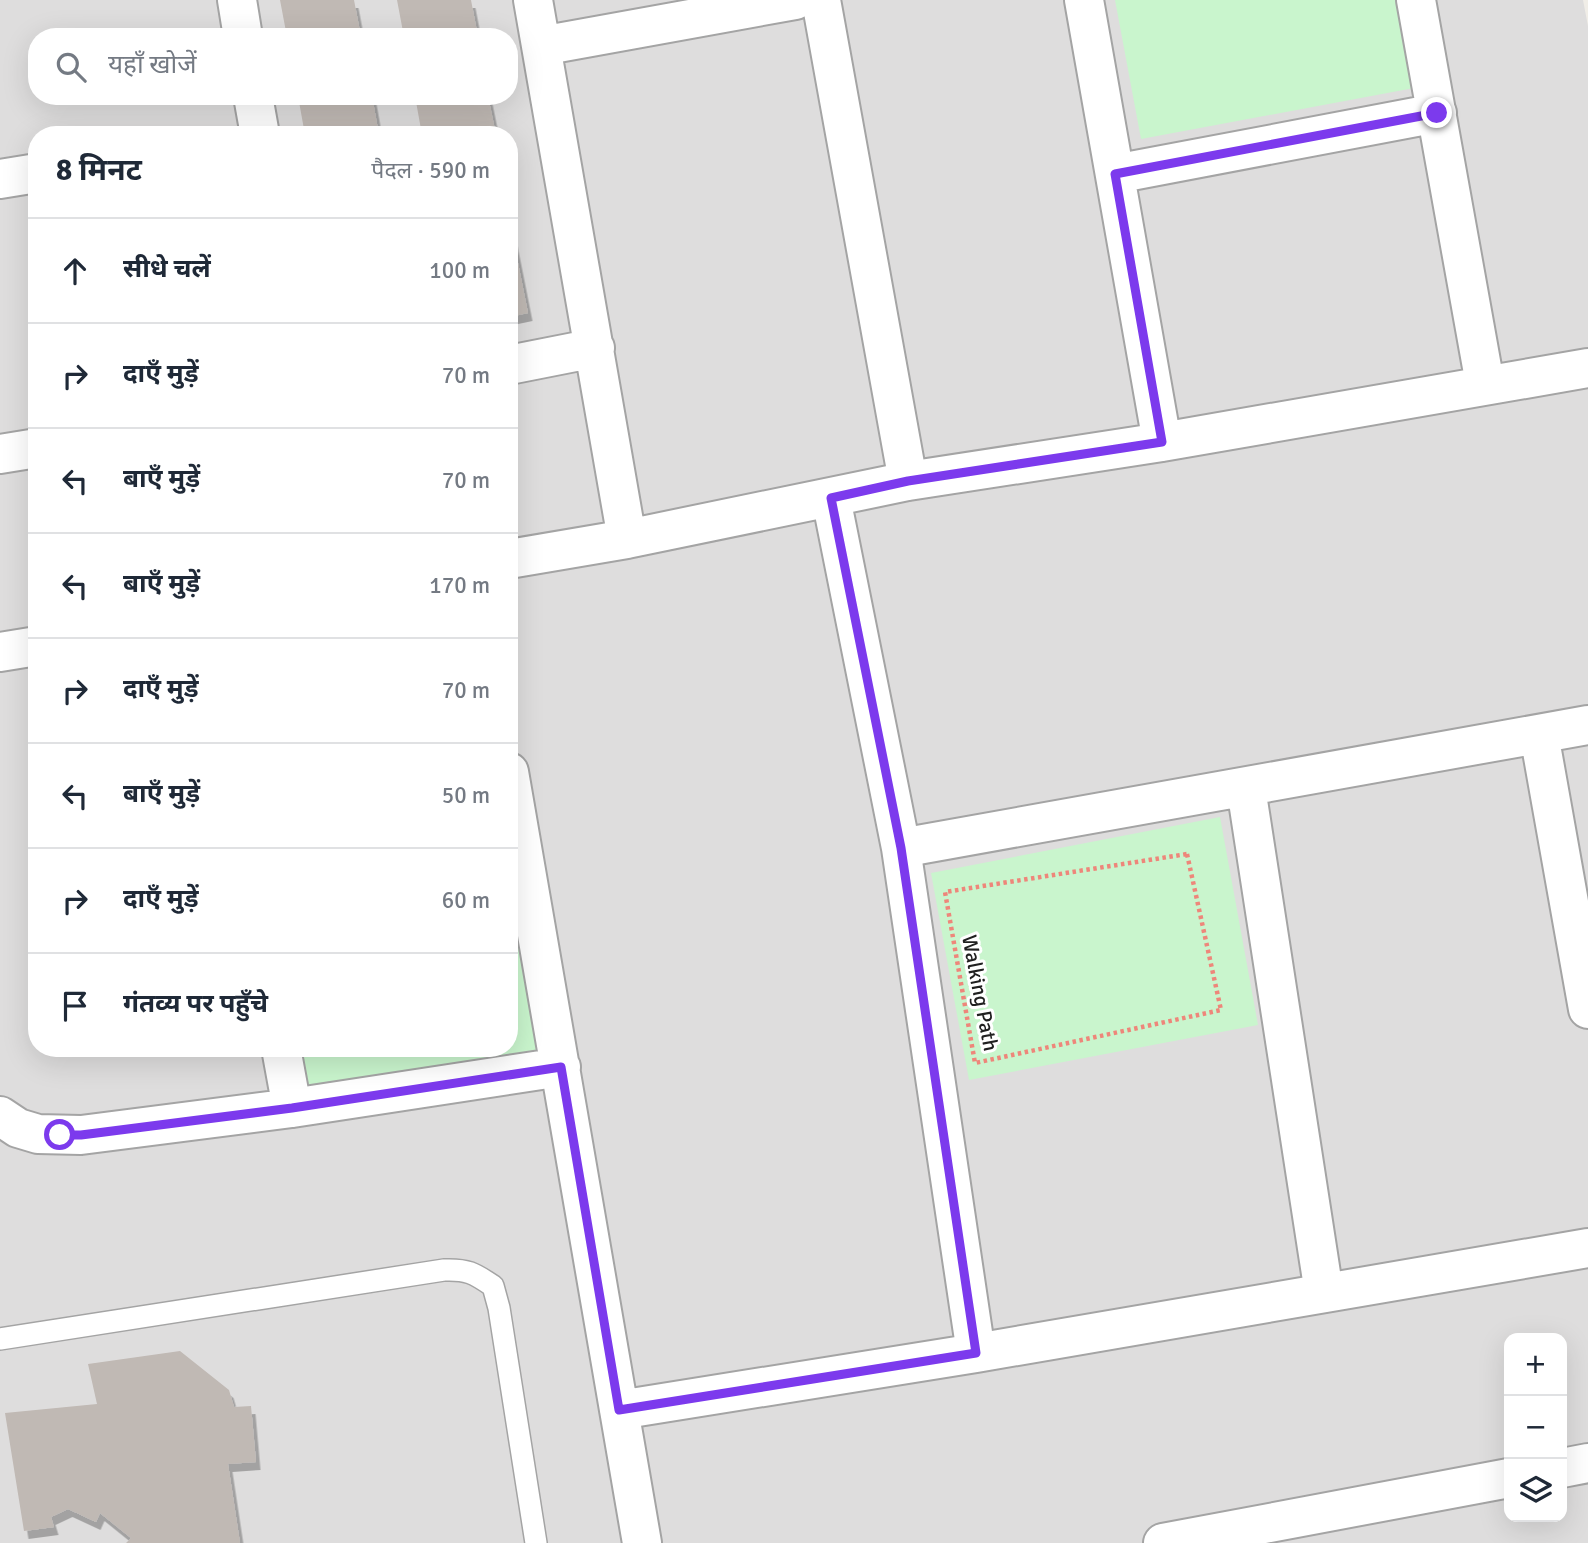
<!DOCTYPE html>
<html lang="hi">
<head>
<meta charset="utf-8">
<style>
	:root { --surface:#fff; --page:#f6f6f7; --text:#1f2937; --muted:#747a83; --line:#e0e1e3 }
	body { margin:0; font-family:Signika,"Noto Sans Devanagari",sans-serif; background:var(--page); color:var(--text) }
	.controls { position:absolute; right:21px; bottom:21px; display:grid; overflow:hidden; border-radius:14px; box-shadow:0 7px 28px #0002 }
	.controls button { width:63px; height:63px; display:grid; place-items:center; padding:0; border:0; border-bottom:2px solid var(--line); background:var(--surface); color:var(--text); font:35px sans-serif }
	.stop { position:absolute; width:21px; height:21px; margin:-16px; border:5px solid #7c3aed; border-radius:50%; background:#fff }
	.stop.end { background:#7c3aed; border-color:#fff; box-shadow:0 2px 7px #0008 }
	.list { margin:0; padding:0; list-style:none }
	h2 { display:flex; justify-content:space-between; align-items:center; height:91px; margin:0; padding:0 28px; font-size:30px }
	h2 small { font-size:23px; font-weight:400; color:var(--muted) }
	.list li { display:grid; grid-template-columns:46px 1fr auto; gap:21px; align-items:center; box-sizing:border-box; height:105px; padding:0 28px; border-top:2px solid var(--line) }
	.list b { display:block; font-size:26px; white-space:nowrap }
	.list em { font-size:23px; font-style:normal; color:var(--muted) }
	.icon { flex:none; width:38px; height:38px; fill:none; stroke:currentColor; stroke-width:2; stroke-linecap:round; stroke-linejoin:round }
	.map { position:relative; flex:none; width:1588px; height:1543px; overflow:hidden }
	.search { position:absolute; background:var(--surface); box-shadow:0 7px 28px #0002; left:28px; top:28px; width:490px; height:77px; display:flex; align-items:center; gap:18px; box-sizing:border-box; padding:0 24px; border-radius:28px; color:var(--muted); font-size:26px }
	.panel { position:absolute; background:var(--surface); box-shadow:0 7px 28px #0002; left:28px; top:126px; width:490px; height:931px; border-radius:28px }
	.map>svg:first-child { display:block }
	.residential { fill:#dedddd; fill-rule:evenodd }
	.park { fill:#c9f5cd }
	.building { fill:#c0b9b4; filter:url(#shadow) }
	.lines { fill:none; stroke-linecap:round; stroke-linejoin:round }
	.lane-casing { stroke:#a4a4a4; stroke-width:24 }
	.street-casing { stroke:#a4a4a4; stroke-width:42 }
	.path { stroke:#ee867a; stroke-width:4.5; stroke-dasharray:3.5 3.5; stroke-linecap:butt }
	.lane { stroke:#fff; stroke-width:21 }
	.street { stroke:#fff; stroke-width:38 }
	.route { stroke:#7c3aed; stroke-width:9 }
	.labels { text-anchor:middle; stroke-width:6; stroke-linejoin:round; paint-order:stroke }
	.street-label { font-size:21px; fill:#202020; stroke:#fff }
</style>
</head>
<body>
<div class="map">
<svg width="1588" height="1543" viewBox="0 0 1588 1543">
	<defs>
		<filter id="shadow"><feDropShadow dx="4.5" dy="8" stdDeviation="0" flood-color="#0004"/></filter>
	</defs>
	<rect width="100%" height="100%" fill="#f0ede7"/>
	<path class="residential" d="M 0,0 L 1583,0 L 1588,26 L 1588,1543 L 0,1543 ZM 37,37 L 509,37 L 509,96 L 37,96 ZM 37,135 L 509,135 L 509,1048 L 37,1048 ZM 1509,1338 L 1562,1338 L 1562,1517 L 1509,1517 Z"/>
	<path class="park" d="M 1115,0 L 1398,0 L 1414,88 L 1141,139 Z
		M 509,772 L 561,1067 L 292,1108 L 281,1048 L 509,1048 Z
		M 1220,817 L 1258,1025 L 969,1080 L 931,873 Z"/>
	<path class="building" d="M 280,0 L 354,0 L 361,37 L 287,37 Z
		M 397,0 L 471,0 L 478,37 L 404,37 Z
		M 298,96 L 372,96 L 379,135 L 305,135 Z
		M 415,96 L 488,96 L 496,135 L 422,135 Z
		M 509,218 L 528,313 L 509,317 Z
		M 180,1351 L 229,1390 L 234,1407 L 251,1406 L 256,1462 L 228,1464 L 240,1543 L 126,1543 L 131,1538 L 100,1513 L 96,1522 L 68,1509 L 51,1517 L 54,1527 L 24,1531 L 5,1413 L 97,1404 L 88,1364 Z"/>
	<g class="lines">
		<g class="lane-casing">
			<path id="lane" d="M 0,1339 L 444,1270 C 467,1269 474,1273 493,1286 L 499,1308 L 536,1543"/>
		</g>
		<g class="street-casing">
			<path id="street" d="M 237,0 L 243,37
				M 533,0 L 627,539
				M 821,0 L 908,481
				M 1084,0 L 1162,442
				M 1416,0 L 1485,384
				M 541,46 L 795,0
				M 253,96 L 260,135
				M 1115,174 L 1437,113
				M 0,179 L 37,173
				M 509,365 L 595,348
				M 0,454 L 37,448
				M 831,498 L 901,848 L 976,1353
				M 509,559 L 627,539 L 908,481 L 1162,442 L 1588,368
				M 0,652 L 37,646
				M 1539,734 L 1588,1009
				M 509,772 L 642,1543
				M 1246,788 L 1324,1293
				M 901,848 L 1588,725
				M 281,1048 L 292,1108
				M 0,1116 L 18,1128 L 38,1134 L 81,1135 L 292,1108 L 561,1067
				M 619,1410 L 976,1353 L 1588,1248
				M 1562,1468 L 1588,1463
				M 1163,1543 L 1509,1478"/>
		</g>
		<path class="path" d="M 1187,854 L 1221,1010 L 975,1063 L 945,892 Z
			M 509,1022 L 509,1024
			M 324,1048 L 325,1054 L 359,1048"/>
		<use href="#lane" class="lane"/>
		<use href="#street" class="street"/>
	</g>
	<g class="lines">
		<path class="route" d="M 60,1135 L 81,1135 L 292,1108 L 561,1067 L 619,1410 L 976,1353 L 901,848 L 831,498 L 908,481 L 1162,442 L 1115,174 L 1437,113"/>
	</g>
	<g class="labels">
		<g class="street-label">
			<text transform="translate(980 993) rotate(79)" y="7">Walking Path</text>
		</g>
	</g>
</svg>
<div class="controls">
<button>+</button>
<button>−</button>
<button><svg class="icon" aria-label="layers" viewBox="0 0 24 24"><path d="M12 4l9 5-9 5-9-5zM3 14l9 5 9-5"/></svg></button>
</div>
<div class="stop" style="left:60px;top:1135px"></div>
<div class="stop end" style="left:1437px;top:113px"></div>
<div class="search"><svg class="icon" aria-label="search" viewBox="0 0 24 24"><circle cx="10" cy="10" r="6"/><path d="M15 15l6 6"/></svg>यहाँ खोजें</div>
<section class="panel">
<h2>8 मिनट<small>पैदल · 590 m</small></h2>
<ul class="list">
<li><svg class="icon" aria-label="ahead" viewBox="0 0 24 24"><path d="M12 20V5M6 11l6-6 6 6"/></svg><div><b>सीधे चलें</b></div><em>100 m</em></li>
<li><svg class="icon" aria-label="right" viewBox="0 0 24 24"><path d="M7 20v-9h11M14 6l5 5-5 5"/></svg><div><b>दाएँ मुड़ें</b></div><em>70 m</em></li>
<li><svg class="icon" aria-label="left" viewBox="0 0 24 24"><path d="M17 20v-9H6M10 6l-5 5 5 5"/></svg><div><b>बाएँ मुड़ें</b></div><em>70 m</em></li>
<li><svg class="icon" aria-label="left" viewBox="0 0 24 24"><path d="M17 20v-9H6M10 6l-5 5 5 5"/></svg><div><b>बाएँ मुड़ें</b></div><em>170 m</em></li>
<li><svg class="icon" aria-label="right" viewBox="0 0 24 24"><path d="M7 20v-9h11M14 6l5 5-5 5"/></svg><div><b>दाएँ मुड़ें</b></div><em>70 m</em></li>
<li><svg class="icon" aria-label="left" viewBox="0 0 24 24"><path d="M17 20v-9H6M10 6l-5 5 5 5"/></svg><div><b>बाएँ मुड़ें</b></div><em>50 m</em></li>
<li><svg class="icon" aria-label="right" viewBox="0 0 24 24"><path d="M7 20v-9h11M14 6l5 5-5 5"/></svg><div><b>दाएँ मुड़ें</b></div><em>60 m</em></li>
<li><svg class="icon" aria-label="arrive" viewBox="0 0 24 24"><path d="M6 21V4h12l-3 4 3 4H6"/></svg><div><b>गंतव्य पर पहुँचे</b></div></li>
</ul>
</section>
</div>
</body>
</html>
